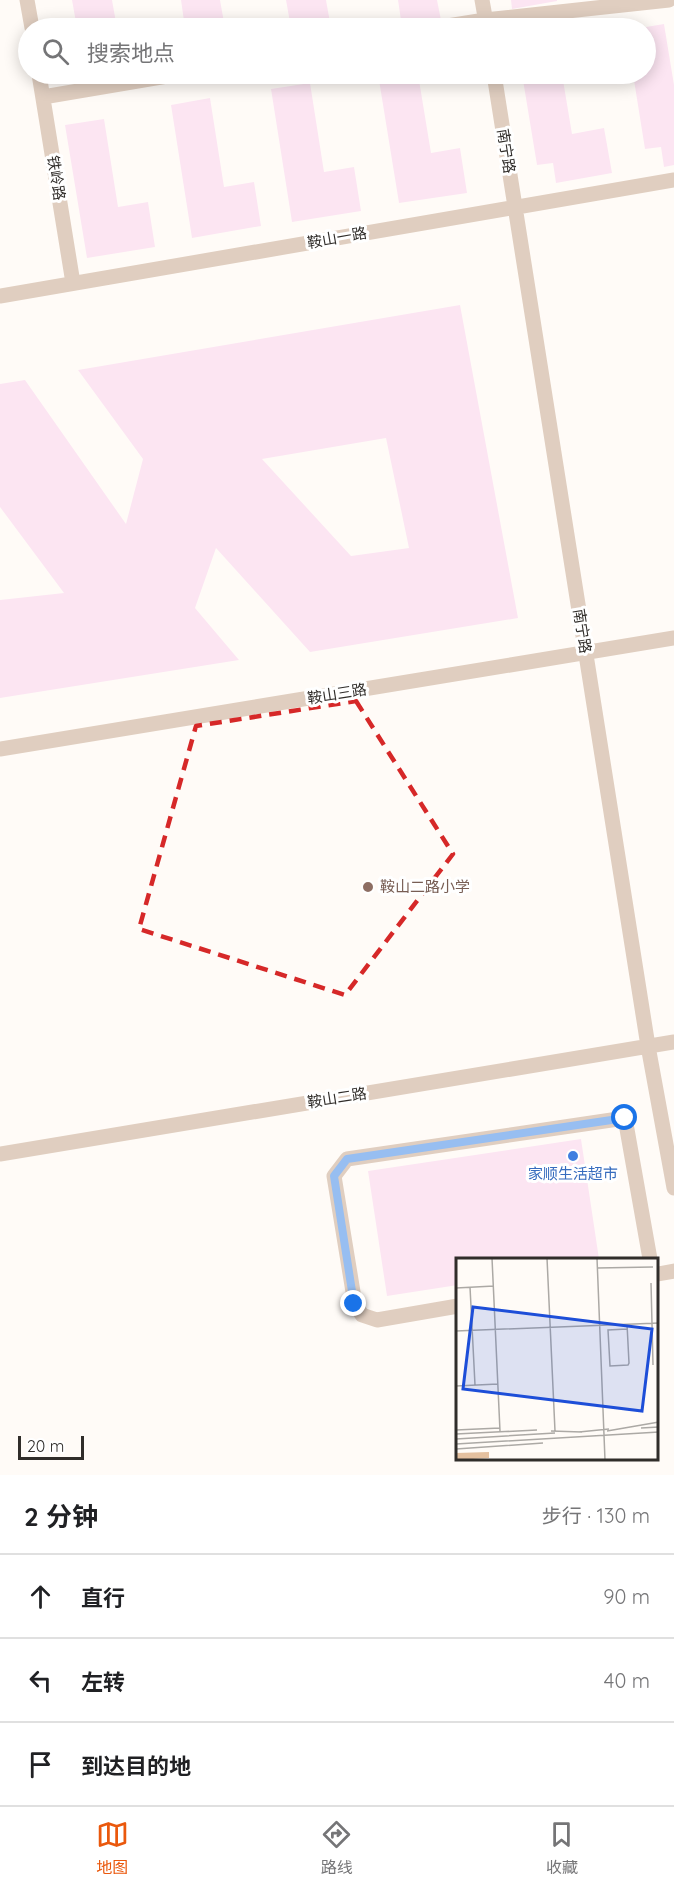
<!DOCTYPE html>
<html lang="zh">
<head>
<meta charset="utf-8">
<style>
	:root { --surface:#fff; --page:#f2f2f2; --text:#202124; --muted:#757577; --line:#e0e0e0; --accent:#ea580c }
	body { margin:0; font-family:Quicksand,"Noto Sans SC",sans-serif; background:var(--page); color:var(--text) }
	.scale { position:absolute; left:18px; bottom:15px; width:66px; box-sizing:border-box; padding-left:6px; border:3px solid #302d2a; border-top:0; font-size:16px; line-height:21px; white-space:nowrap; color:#302d2a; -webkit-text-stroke:4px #fff; paint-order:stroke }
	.stop { position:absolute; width:18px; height:18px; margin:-14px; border:4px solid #1a73e8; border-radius:50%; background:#fff }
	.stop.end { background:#1a73e8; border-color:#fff; box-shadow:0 2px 6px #0008 }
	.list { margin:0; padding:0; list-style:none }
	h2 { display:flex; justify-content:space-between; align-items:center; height:78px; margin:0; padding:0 24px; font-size:26px }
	h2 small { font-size:20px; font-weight:400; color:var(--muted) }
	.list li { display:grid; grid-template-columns:39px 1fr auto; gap:18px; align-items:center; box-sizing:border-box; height:84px; padding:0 24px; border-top:2px solid var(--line) }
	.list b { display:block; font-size:22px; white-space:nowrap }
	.list em { font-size:20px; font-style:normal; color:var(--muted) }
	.icon { flex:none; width:33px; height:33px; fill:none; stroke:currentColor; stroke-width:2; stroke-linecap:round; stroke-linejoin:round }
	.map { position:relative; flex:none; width:674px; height:1475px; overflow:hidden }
	.search { position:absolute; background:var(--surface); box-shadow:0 3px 15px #0003; left:18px; right:18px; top:18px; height:66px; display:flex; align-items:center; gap:15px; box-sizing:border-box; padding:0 21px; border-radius:33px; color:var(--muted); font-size:22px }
	.sheet { height:330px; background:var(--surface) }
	nav { display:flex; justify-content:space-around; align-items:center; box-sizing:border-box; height:84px; border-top:2px solid var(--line); background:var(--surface); font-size:16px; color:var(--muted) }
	nav a { display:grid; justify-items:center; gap:3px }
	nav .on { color:var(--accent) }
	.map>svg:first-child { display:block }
	.building { fill:#f8cbec; fill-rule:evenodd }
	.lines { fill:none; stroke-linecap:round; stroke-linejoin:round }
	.minor { stroke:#bb987c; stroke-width:15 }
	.route { stroke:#1a73e8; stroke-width:8 }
	.marked { fill:none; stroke:#d62828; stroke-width:4.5; stroke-dasharray:12 8; stroke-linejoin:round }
	.education-dot { fill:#8d6e63; stroke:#fff; stroke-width:2 }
	.shop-dot { fill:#3f7fe0; stroke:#fff; stroke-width:2 }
	.labels { text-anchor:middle; stroke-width:6; stroke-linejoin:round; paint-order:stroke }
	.street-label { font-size:15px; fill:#302d2a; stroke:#fff }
	.education-label { font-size:15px; fill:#785e54; stroke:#fff; text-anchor:start }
	.shop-label { font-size:15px; fill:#366cbe; stroke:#fff }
	.inset-road { fill:none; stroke:#aca9a5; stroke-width:1.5 }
	.view { fill:#1d4ed8; fill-opacity:0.15; stroke:#1d4ed8; stroke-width:3 }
	.inset-edge { fill:none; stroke:#302d2a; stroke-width:3 }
</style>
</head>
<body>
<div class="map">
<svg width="674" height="1475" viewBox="0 0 674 1475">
	<rect width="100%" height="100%" fill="#fffbf7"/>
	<path class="building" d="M 72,0 L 112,0 L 117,28 L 77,28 Z
		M 181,0 L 220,0 L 225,28 L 185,28 Z
		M 286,0 L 326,0 L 331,28 L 291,28 Z
		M 398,0 L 437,0 L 441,20 L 402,27 Z
		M 511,0 L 557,0 L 557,1 L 512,9 Z
		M 664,24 L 674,85 L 674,165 L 664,167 L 661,147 L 645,149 L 633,74 L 646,74 L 646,27 Z
		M 84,74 L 120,74 L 120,75 L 85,80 Z
		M 378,74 L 418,74 L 431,153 L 460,148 L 467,193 L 399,203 Z
		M 522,74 L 562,74 L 572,134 L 604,128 L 612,173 L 556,183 L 553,163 L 537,165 Z
		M 310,83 L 324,172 L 354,167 L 361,211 L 292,222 L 271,89 Z
		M 210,98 L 224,187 L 254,182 L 261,226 L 192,238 L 171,105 Z
		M 104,119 L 118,207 L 148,202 L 155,247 L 87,258 L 65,125 Z
		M 460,305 L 518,618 L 310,652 L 216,548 L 195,608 L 239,660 L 0,698 L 0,600 L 64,593 L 0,507 L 0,384 L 25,380 L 126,524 L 143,459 L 78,370 ZM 386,438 L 409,548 L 351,556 L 262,459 Z
		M 581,1139 L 599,1259 L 458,1259 L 458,1285 L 387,1296 L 368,1171 Z"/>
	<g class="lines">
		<path class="minor" d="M 27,0 L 32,28
			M 482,0 L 487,28
			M 435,28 L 485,20 L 669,0
			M 39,74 L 73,283
			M 494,74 L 648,1046 L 674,1188
			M 43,97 L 179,74
			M 0,296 L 674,180
			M 0,749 L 674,638
			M 0,1154 L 674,1042
			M 658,1274 L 674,1271
			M 458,1306 L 377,1320 L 362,1315 L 355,1304 L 334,1176 L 347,1159 L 625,1118 L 650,1259"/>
	</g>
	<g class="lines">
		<path class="route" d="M 354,1304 L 334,1176 L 347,1159 L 625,1118"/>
	</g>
	<path d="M0 0H674V1475H0ZM 356,701 L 453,854 L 345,995 L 139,929 L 196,726 Z" fill="#fffbf7" fill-opacity=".55" fill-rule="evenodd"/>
	<path class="marked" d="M 356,701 L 453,854 L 345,995 L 139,929 L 196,726 Z"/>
	<circle class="education-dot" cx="368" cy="887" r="6"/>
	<circle class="shop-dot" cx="573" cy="1156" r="6"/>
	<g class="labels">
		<g class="street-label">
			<text transform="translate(506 151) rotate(81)" y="5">南宁路</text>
			<text transform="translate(56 178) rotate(81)" y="5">铁岭路</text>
			<text transform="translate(337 238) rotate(-10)" y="5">鞍山一路</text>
			<text transform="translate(582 631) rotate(81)" y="5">南宁路</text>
			<text transform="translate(337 694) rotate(-9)" y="5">鞍山三路</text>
			<text transform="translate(337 1098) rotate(-9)" y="5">鞍山二路</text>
		</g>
		<g class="education-label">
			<text x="380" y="892">鞍山二路小学</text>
		</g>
		<g class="shop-label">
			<text x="573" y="1179">家顺生活超市</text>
		</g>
	</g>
	<g transform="translate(456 1258)">
		<rect width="202" height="202" fill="#fffbf7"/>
		<path d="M 33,194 L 33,200 L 0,202 L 0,195 Z" fill="#e4c09f"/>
		<path class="inset-road" d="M 36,0 L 44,173M 91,0 L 99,173M 141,0 L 149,202M 141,10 L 197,9M 195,25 L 197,107M 14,29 L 19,127M 0,30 L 38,28M 171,66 L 173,105 L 172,107 L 154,108 L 152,72 L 171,71M 0,73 L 203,65M 0,128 L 42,126M 185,170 L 203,169M 0,172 L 44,170M 95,173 L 126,174M 151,173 L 203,164M 123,174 L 153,171M 0,176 L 81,172M 0,181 L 99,175M 0,186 L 203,174M 0,191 L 87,185"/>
		<path class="view" d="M 17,49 L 196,71 L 186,153 L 7,131 Z"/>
		<rect width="202" height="202" class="inset-edge"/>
	</g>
</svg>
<div class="scale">20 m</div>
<div class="stop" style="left:625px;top:1118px"></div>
<div class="stop end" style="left:354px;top:1304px"></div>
<div class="search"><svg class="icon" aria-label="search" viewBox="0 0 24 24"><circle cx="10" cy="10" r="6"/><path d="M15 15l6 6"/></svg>搜索地点</div>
</div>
<section class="sheet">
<h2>2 分钟<small>步行 · 130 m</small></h2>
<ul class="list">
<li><svg class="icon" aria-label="ahead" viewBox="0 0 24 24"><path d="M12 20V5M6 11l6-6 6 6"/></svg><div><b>直行</b></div><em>90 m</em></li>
<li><svg class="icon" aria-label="left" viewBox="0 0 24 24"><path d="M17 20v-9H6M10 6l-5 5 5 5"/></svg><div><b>左转</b></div><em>40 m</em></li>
<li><svg class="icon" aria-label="arrive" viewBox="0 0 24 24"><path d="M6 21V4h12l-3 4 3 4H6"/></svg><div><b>到达目的地</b></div></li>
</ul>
</section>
<nav>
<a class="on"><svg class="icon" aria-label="map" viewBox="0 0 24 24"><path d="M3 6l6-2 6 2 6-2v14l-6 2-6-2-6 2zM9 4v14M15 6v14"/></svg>地图</a>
<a><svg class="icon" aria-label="directions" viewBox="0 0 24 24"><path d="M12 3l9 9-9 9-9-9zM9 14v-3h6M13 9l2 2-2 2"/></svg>路线</a>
<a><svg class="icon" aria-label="saved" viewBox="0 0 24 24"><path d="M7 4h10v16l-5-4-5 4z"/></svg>收藏</a>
</nav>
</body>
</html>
